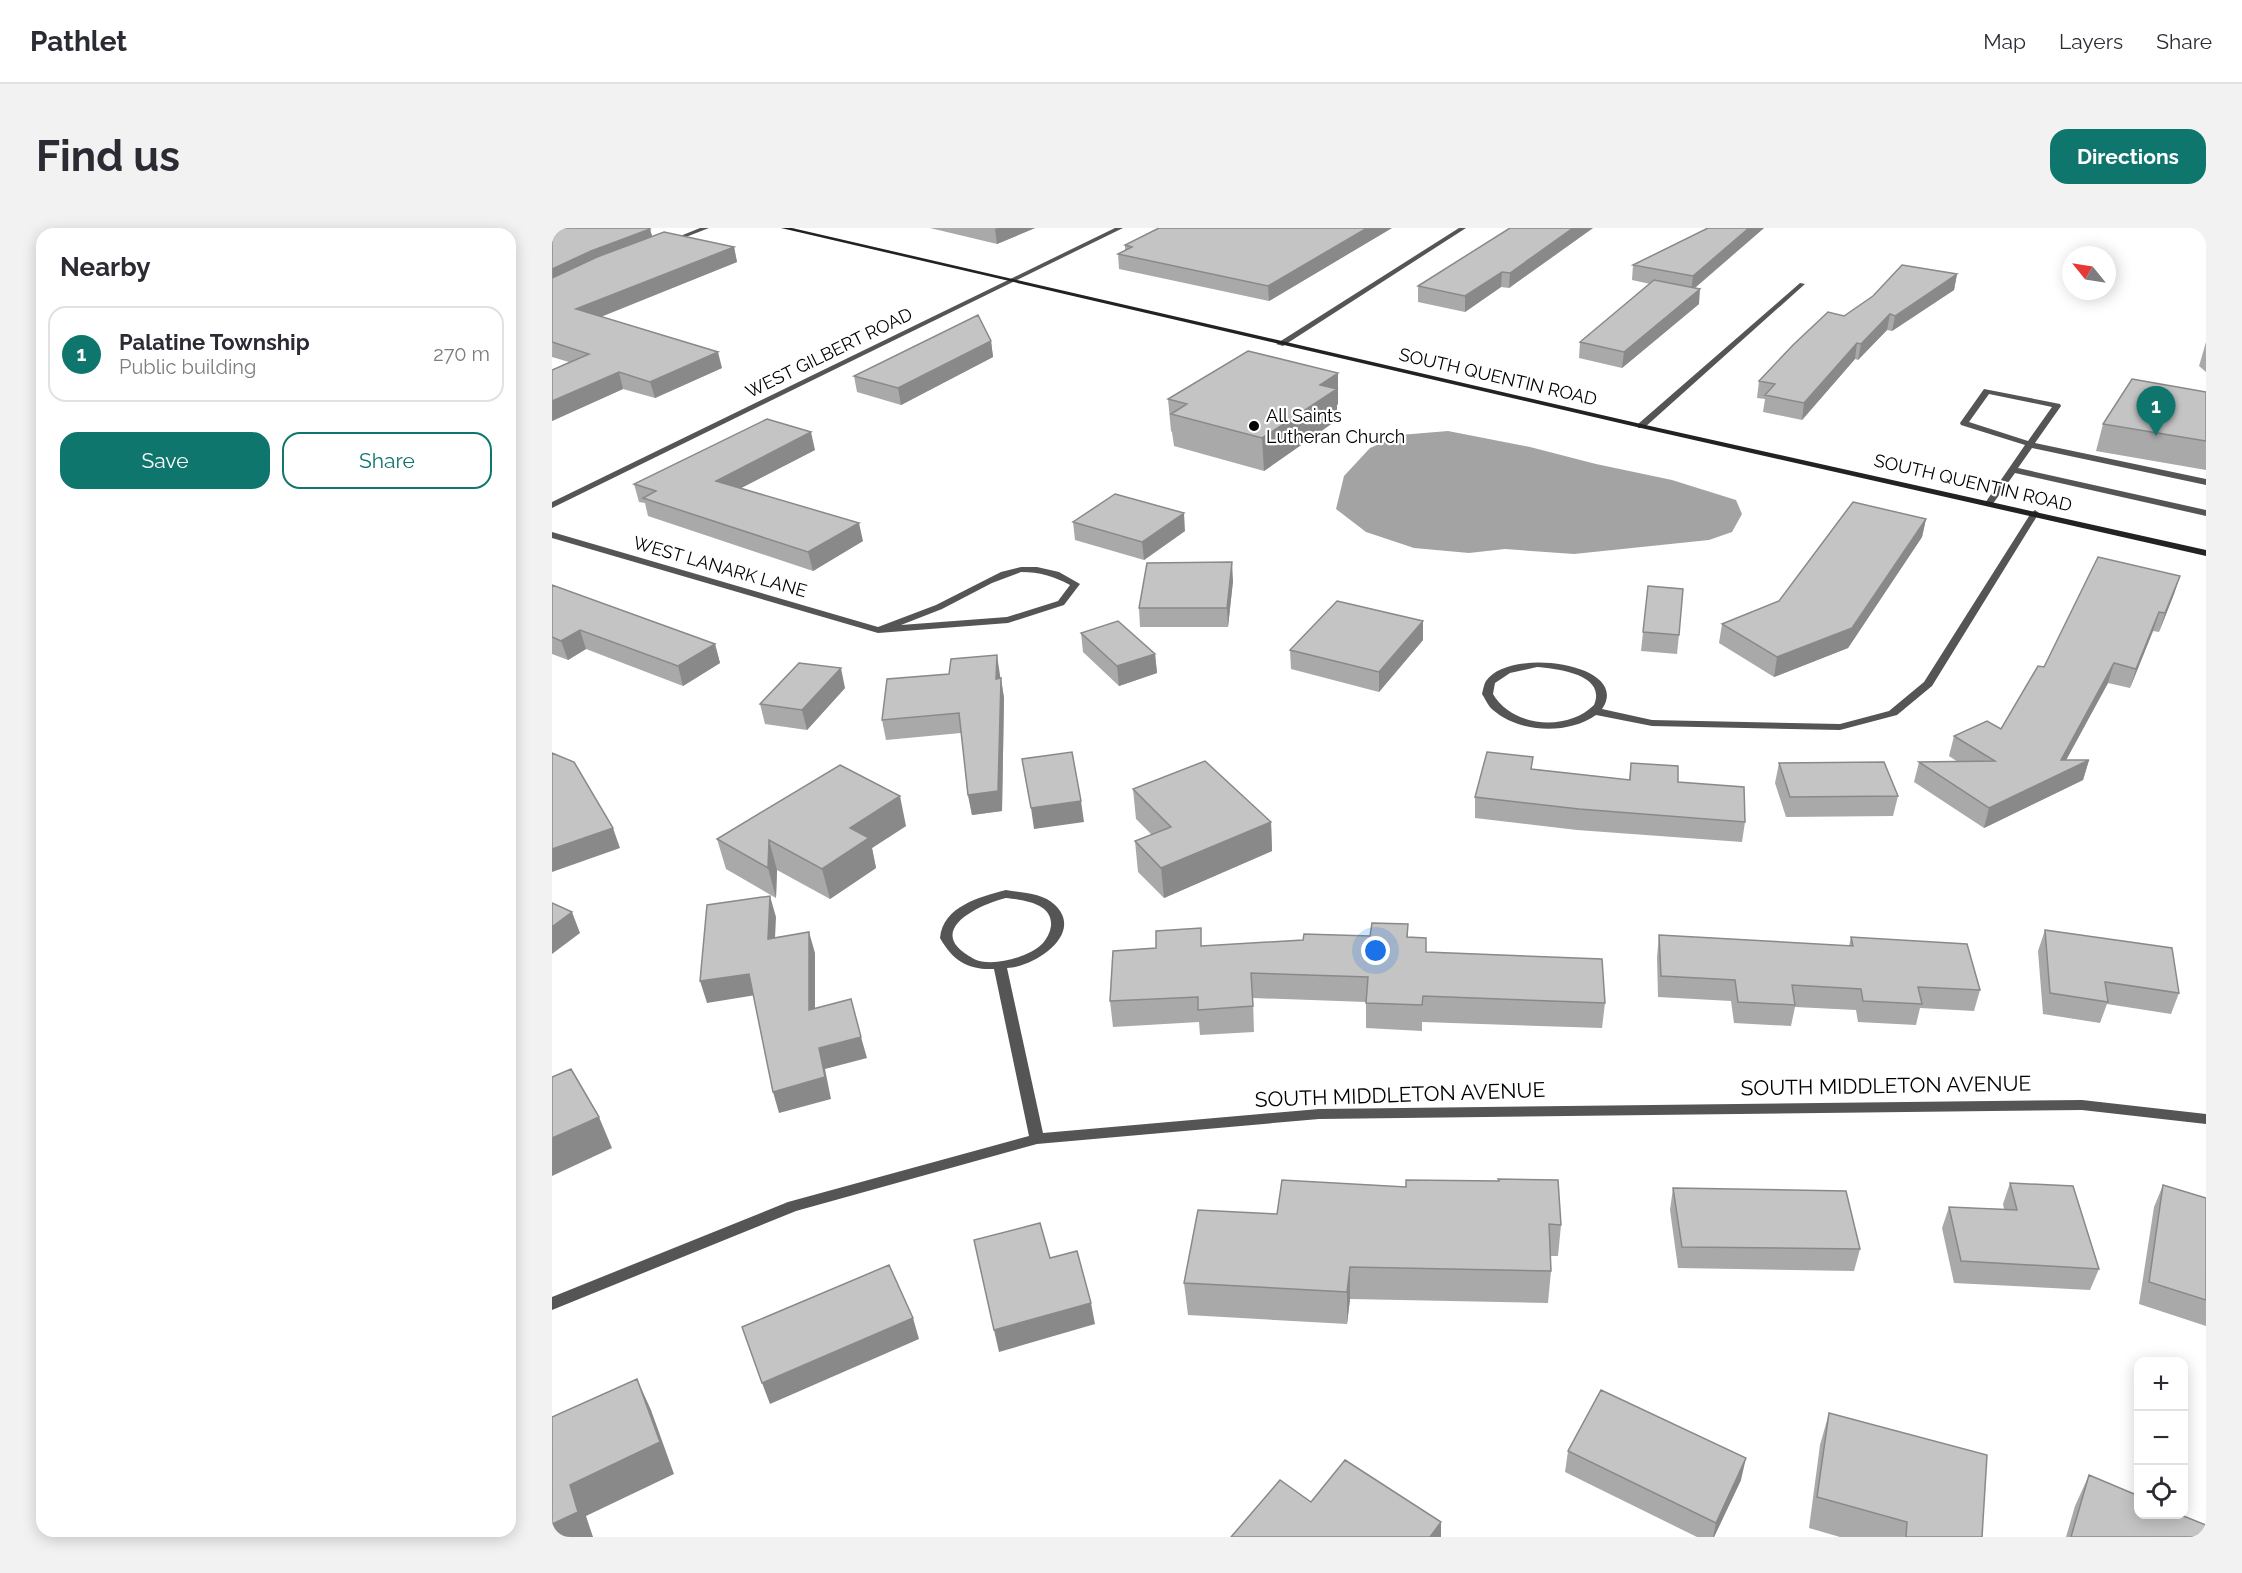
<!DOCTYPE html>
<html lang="en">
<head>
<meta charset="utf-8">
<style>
	:root { --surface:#fff; --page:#f2f2f3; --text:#2b2b33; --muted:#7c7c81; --line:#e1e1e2; --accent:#0f766e }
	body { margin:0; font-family:Raleway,sans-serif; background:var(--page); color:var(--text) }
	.controls { position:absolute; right:18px; bottom:18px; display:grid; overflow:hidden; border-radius:12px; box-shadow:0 3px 15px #0003 }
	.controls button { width:54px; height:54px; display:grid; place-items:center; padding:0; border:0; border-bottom:2px solid var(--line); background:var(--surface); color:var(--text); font:30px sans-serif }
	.compass { position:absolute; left:1510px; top:18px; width:54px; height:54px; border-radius:50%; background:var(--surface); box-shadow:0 3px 15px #0003; rotate:300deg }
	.you { position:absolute; left:824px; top:723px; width:21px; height:21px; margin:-15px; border:4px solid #fff; border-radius:50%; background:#1a73e8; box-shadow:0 0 0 9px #1a73e833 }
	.badge { display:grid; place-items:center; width:39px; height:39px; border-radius:50%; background:var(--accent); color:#fff; font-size:20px; font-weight:700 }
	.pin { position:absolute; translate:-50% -50px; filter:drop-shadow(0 2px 3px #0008) }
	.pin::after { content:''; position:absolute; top:32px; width:21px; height:18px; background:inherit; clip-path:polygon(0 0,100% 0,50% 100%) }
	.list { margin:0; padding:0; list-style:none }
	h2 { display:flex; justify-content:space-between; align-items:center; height:78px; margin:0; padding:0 24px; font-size:26px }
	h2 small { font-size:20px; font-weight:400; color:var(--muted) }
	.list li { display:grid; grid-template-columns:39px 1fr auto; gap:18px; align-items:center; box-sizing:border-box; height:96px; margin:0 12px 12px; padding:0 12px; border:2px solid var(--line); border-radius:18px }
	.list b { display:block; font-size:22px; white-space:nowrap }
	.list p { margin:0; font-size:20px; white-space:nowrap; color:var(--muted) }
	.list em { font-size:20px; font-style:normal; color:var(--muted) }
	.actions { display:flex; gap:12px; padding:18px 24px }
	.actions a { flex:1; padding:14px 0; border:2px solid var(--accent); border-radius:18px; text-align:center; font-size:21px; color:var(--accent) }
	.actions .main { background:var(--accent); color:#fff }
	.icon { flex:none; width:33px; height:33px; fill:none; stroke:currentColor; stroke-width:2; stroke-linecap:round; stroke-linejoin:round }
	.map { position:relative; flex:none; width:1654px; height:1309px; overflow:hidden; border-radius:18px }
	header { display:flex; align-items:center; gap:36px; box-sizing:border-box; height:84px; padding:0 30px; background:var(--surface); border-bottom:2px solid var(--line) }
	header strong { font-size:28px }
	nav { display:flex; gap:33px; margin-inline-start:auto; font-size:21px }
	.intro { display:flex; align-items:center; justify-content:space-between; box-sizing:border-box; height:144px; padding:0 36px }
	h1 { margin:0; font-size:42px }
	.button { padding:15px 27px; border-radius:18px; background:var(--accent); color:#fff; font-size:21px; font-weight:700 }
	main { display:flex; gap:36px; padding:0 36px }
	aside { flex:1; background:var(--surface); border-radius:18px; box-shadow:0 3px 15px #0003 }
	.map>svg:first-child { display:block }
	.water { fill:#a3a3a3 }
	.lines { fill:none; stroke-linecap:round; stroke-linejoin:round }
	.lane { fill:#555; fill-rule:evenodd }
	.street { fill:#555; fill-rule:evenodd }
	.secondary { fill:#222; fill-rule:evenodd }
	.wall { fill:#a9a9a9 }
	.shaded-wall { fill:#898989 }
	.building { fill:#c4c4c4; stroke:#898989; stroke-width:1.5 }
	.poi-dot { fill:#000; stroke:#fff; stroke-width:2 }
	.labels { text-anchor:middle; stroke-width:4.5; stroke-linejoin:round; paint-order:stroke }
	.far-street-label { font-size:18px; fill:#000; stroke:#fff }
	.far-poi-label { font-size:18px; fill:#000; stroke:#fff; text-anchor:start }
	.street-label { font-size:21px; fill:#000; stroke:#fff }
</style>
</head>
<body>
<header>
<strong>Pathlet</strong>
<nav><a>Map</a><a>Layers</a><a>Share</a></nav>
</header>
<div class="intro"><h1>Find us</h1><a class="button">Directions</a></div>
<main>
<aside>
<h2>Nearby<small></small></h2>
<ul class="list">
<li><span class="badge">1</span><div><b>Palatine Township</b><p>Public building</p></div><em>270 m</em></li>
</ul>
<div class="actions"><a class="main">Save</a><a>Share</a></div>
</aside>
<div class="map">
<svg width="1654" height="1309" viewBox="0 0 1654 1309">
	<rect width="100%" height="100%" fill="#fff"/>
	<path class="water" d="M 896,203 L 978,219 L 1044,236 L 1120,252 L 1184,272 L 1190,286 L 1180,304 L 1157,312 L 1022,326 L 953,321 L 917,325 L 862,320 L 814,304 L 784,281 L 792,248 L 818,220 L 848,207 Z"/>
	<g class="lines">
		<path class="lane" d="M 1432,161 L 1508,176 L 1509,178 L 1483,215 L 1654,251 L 1654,257 L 1480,220 L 1466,240 L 1654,282 L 1654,288 L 1463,245 L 1440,277 L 1434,277 L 1433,275 L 1473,217 L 1409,197 L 1408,195 ZM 1437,166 L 1500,179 L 1476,213 L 1417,194 Z"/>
		<path class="street" d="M 148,0 L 157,0 L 121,14 L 116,13 Z
			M 563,0 L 571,0 L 0,280 L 0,274 Z
			M 907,0 L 914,0 L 731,118 L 724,116 Z
			M 1248,55 L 1253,56 L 1092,200 L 1086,200 L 1086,196 Z
			M 1483,282 L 1487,285 L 1380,458 L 1345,487 L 1288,502 L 1100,498 L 1044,487 C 1016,507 967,505 941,482 C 936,478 934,472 930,466 C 931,462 932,456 934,453 C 957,418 1081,436 1050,481 L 1100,492 L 1288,496 L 1337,483 L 1372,454 L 1479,285 ZM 985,439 C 1005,441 1055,446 1042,477 C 1015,504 960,499 941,466 L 943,455 L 958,445 Z
			M 0,304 L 326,399 L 384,377 L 449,344 L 469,339 L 485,339 L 507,344 L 528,356 L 512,377 L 456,395 L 326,405 L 0,310 ZM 469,344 C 488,344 501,348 518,357 L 506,373 L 455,389 L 349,397 L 390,381 L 440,355 Z
			M 454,662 C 470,665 491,665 503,677 C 533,706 482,739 455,740 L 491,905 L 767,881 L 1530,872 L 1654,886 L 1654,896 L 1530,882 L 767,891 L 485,916 L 244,983 L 0,1082 L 0,1069 L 236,974 L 477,908 L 442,741 C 416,742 401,733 388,710 C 391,678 428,669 454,662 ZM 454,670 C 471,672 501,675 499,698 C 498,705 495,710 491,715 C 478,729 440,740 422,731 C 370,704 425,677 454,670 Z"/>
		<path class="secondary" d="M 229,0 L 240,0 L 1089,196 L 1654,322 L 1654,328 L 1089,200 Z"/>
	</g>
	<path class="wall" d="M 0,0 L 98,1 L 100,8 L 182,19 L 185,34 L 49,89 L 170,140 L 103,170 L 71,161 L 0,193 L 0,142 L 17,134 L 0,129 Z
		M 378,0 L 483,0 L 445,16 Z
		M 840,0 L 717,73 L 567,41 L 566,26 L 573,22 L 573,17 Z
		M 1041,0 L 957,60 L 949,59 L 913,84 L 866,74 L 866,58 Z
		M 1156,0 L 1212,0 L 1143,60 L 1147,76 L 1070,140 L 1027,130 L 1028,114 L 1098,56 L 1080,52 L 1081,37 Z
		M 1405,46 L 1402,62 L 1340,103 L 1335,102 L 1306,132 L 1303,131 L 1250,192 L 1211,184 L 1213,171 L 1205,170 L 1207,153 L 1292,88 Z
		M 439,113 L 441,129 L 349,177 L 305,164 L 302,148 Z
		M 1654,114 L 1654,144 L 1647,138 Z
		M 786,145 L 786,176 L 785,177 L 785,192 L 712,243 L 622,218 L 620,204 L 619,203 L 616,171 Z
		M 1654,164 L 1654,242 L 1544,223 L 1551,196 Z
		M 263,222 L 189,260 L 311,313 L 261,343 L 96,288 L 93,275 L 87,274 L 82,256 Z
		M 1374,291 L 1370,309 L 1296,420 L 1222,449 L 1167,415 L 1170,396 L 1227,373 Z
		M 521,294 L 633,303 L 592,332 L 523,312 Z
		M 1628,348 L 1622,366 L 1607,404 L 1601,403 L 1578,460 L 1556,455 L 1514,532 L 1537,532 L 1531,552 L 1432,600 L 1362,554 L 1367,534 L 1406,534 L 1397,528 L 1402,508 L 1449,501 L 1492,439 Z
		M 681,353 L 676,399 L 588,399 L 587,380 Z
		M 0,357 L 163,416 L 168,435 L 131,458 L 34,421 L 16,432 L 0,426 Z
		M 1096,358 L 1127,407 L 1125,426 L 1089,423 Z
		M 529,405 L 603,426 L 605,445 L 567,458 L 531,424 Z
		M 871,412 L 827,464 L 739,441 L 738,422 Z
		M 448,447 L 452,470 L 450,583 L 420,587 L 416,567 L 409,505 L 334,512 L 330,492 Z
		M 293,460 L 255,502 L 213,496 L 208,476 Z
		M 1079,535 L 1126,554 L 1193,594 L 1190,614 L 1025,602 L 923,590 L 923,569 L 981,541 L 1077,552 Z
		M 1227,535 L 1346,568 L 1341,588 L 1234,589 L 1223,555 Z
		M 581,561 L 719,594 L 720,623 L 612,670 L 586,644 L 583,613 L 600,607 L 584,591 Z
		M 354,598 L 320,620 L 324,640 L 278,671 L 225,642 L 224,670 L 174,641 L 165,611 Z
		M 856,696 L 856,709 L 874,724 L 1053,775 L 1050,800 L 870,794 L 870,803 L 814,800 L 814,774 L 701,770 L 702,804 L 648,807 L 647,794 L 561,799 L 558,773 L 650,718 L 818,708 Z
		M 1493,702 L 1627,765 L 1619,786 L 1555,776 L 1548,795 L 1491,786 L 1486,723 Z
		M 1107,707 L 1297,718 L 1299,709 L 1428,762 L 1422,783 L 1368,780 L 1364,797 L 1306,794 L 1304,782 L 1243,779 L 1239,798 L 1182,795 L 1179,773 L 1106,769 L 1105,729 Z
		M 1458,955 L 1547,1041 L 1538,1062 L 1402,1055 L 1390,1000 L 1397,979 L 1452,981 L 1451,976 Z
		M 1611,957 L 1654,970 L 1654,1098 L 1587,1076 L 1602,979 Z
		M 1121,960 L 1308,1021 L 1302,1043 L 1126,1040 L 1118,982 Z
		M 725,986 L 1009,997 L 1006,1028 L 999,1028 L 999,1043 L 996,1075 L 798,1071 L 795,1096 L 636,1087 L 632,1055 Z
		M 1277,1185 L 1430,1309 L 1288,1309 L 1257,1300 L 1268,1217 Z
		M 1016,1223 L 1189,1252 L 1162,1309 L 1145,1309 L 1013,1244 Z
		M 1537,1247 L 1654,1309 L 1514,1309 L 1523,1278 Z"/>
	<path class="shaded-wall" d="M 446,0 L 483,0 L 445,16 L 443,1 Z
		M 815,0 L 840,0 L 717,73 L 716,58 Z
		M 1021,0 L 1041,0 L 957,60 L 958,45 Z
		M 1197,0 L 1212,0 L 1139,63 L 1141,48 Z
		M 98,1 L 102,15 L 0,58 L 0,41 L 39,23 Z
		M 182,19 L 185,34 L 28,97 L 24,81 Z
		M 950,44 L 949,59 L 913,84 L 913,68 Z
		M 1405,46 L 1402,62 L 1340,103 L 1343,88 Z
		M 1148,61 L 1147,76 L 1070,140 L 1072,124 Z
		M 1338,86 L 1335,102 L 1306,132 L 1309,116 Z
		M 439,113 L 441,129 L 349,177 L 346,160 Z
		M 1305,115 L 1303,131 L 1250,192 L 1252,175 Z
		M 166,124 L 170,140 L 103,170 L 98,154 Z
		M 67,144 L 71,161 L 0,193 L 0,173 Z
		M 786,145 L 786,176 L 785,177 L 785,192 L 712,243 L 710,210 L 768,157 Z
		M 259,204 L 263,222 L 168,271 L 164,253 Z
		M 632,285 L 633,303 L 592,332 L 590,314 Z
		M 1374,291 L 1370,309 L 1296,420 L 1222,449 L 1225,429 Z
		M 307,295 L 311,313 L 261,343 L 256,324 Z
		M 680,334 L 681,353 L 676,399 L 675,380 Z
		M 1628,348 L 1622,366 L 1607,404 L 1613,385 Z
		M 1607,384 L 1601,403 L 1578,460 L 1584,441 Z
		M 871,393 L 871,412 L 827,464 L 827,444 Z
		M 28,402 L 34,421 L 16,432 L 9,413 Z
		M 163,416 L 168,435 L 131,458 L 126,438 Z
		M 603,426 L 605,445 L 567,458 L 565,438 Z
		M 445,427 L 448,447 L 448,471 L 444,451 Z
		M 1562,435 L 1556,455 L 1506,547 L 1537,532 L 1531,552 L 1432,600 L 1437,580 L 1509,532 Z
		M 289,440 L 293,460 L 255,502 L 250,482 Z
		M 449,450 L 452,470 L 450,583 L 420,587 L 416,567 Z
		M 348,568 L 354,598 L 320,620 L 324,640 L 278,671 L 270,641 L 298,600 Z
		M 529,573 L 532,594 L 482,601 L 479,580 Z
		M 719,594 L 720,623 L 612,670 L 609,640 Z
		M 61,600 L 68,620 L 0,644 L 0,621 Z
		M 217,612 L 225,642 L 224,670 L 216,640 Z
		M 218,668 L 224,689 L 222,732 L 216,711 Z
		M 20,684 L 28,705 L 0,726 L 0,699 Z
		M 257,704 L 263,725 L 263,804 L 257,782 Z
		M 197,746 L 204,767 L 155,775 L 148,753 Z
		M 309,809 L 315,830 L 273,841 L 279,871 L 227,885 L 221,864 L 267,820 Z
		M 47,889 L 60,920 L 0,948 L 0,910 Z
		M 798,1039 L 798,1071 L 795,1096 L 795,1064 Z
		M 539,1075 L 543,1096 L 447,1124 L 442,1102 Z
		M 361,1090 L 367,1111 L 218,1176 L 210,1155 Z
		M 85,1151 L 99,1182 L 122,1246 L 34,1288 L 41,1309 L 0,1309 L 0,1296 L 18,1257 Z
		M 1194,1230 L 1189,1252 L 1162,1309 L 1161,1309 L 1164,1295 Z
		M 889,1294 L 889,1309 L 878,1309 Z"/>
	<path class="building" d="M 0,0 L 96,0 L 98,1 L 39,23 L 0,41 Z
		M 607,0 L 815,0 L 716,58 L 566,26 L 580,19 L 573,17 Z
		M 958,0 L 1021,0 L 958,45 L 950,44 L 913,68 L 866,58 Z
		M 1156,0 L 1197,0 L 1141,48 L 1081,37 Z
		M 112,4 L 182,19 L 24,81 L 166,124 L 98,154 L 67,144 L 0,173 L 0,142 L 37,126 L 0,114 L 0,50 L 45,29 Z
		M 1350,37 L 1405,46 L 1343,88 L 1338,86 L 1309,116 L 1305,115 L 1252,175 L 1213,167 L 1223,156 L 1207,153 L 1241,117 L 1276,84 L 1292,88 L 1321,68 Z
		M 1102,52 L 1148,61 L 1072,124 L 1028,114 Z
		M 426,87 L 439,113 L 346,160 L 302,148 Z
		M 696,123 L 786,145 L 768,157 L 785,161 L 710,210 L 619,186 L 635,176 L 616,171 Z
		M 1580,151 L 1654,164 L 1654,213 L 1551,196 Z
		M 215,191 L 259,204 L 164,253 L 307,295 L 256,324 L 91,270 L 104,263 L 82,256 Z
		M 563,266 L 632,285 L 590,314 L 521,294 Z
		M 1301,274 L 1374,291 L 1300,400 L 1225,429 L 1170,396 L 1227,373 Z
		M 1546,329 L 1628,348 L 1613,385 L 1607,384 L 1584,441 L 1562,435 L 1509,532 L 1537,532 L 1437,580 L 1367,534 L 1443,533 L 1402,508 L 1435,493 L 1449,501 L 1486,438 L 1492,439 Z
		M 680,334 L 675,380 L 587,380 L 595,335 Z
		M 0,357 L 163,416 L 126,438 L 28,402 L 9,413 L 0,409 Z
		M 1096,358 L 1131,361 L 1127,407 L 1091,404 Z
		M 785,373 L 871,393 L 827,444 L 738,422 Z
		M 566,393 L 603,426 L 565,438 L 529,405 Z
		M 445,427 L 444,451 L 449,450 L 446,563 L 416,567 L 407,485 L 330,492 L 335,451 L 397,446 L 399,431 Z
		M 247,435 L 289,440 L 250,482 L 208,476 Z
		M 520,524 L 529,573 L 479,580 L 470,531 Z
		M 935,524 L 981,529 L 979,541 L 1078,552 L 1079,535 L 1126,538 L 1126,554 L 1192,559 L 1193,594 L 1027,581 L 923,569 Z
		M 0,525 L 22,534 L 61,600 L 0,621 Z
		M 653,533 L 719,594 L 609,640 L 583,613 L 619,599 L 581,561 Z
		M 1332,534 L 1346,568 L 1238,569 L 1227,535 Z
		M 288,537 L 348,568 L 298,600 L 317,610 L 270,641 L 217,612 L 216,640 L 165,611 Z
		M 218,668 L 216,711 L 257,704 L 257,782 L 299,771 L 309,809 L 267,820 L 273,849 L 221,864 L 197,746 L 148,753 L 155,677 Z
		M 0,675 L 20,684 L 0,699 Z
		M 820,695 L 856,696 L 855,709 L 874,710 L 874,724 L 1050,731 L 1053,775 L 871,768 L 870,777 L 814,775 L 816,749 L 699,745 L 701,778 L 646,782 L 646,769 L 558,773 L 561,723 L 604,720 L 604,703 L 649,700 L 649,718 L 751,712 L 752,706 L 818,708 Z
		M 1493,702 L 1620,720 L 1627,765 L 1553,754 L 1556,774 L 1498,765 Z
		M 1107,707 L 1301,718 L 1299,709 L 1415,716 L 1428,762 L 1366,759 L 1370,776 L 1311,773 L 1309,761 L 1240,757 L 1243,777 L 1186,774 L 1183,752 L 1109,748 Z
		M 19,841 L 47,889 L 0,910 L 0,849 Z
		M 946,951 L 1006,952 L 1009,997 L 997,996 L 999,1043 L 798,1039 L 795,1064 L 632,1055 L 646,982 L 725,986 L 730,952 L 854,959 L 854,952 L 947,953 Z
		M 1458,955 L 1521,958 L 1547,1041 L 1409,1033 L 1397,979 L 1465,982 Z
		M 1611,957 L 1654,970 L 1654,1072 L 1597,1054 Z
		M 1121,960 L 1294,963 L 1308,1021 L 1130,1019 Z
		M 488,995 L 498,1030 L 525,1023 L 539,1075 L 442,1102 L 422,1012 Z
		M 337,1037 L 361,1090 L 210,1155 L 190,1099 Z
		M 85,1151 L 108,1214 L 18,1257 L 26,1284 L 0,1296 L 0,1189 Z
		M 1049,1162 L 1194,1230 L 1164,1295 L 1016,1223 Z
		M 1277,1185 L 1435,1227 L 1430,1309 L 1354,1309 L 1355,1294 L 1265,1269 Z
		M 793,1232 L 889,1294 L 878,1309 L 679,1309 L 728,1252 L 759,1274 Z
		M 1537,1247 L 1587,1268 L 1587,1287 L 1629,1287 L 1654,1297 L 1654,1309 L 1519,1309 Z"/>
	<circle class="poi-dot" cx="702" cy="198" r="6"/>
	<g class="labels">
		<g class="far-street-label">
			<text transform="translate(277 125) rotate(-26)" y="6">WEST GILBERT ROAD</text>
			<text transform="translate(946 149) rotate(13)" y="6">SOUTH QUENTIN ROAD</text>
			<text transform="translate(1421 255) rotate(13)" y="6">SOUTH QUENTIN ROAD</text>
			<text transform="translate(168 339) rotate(16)" y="6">WEST LANARK LANE</text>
		</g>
		<g class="far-poi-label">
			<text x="714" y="194">All Saints<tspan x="714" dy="21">Lutheran Church</tspan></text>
		</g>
		<g class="street-label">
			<text transform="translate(1334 858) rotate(-1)" y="7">SOUTH MIDDLETON AVENUE</text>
			<text transform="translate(848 867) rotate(-2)" y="7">SOUTH MIDDLETON AVENUE</text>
		</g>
	</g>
</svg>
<div class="controls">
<button>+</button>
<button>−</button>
<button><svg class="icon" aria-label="locate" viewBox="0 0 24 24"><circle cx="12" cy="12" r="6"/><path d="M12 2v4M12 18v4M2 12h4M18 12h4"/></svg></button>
</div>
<svg class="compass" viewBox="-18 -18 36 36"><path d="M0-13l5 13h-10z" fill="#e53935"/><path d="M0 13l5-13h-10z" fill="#7c7c81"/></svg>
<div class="you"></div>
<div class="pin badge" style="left:1604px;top:208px">1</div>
</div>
</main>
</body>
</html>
